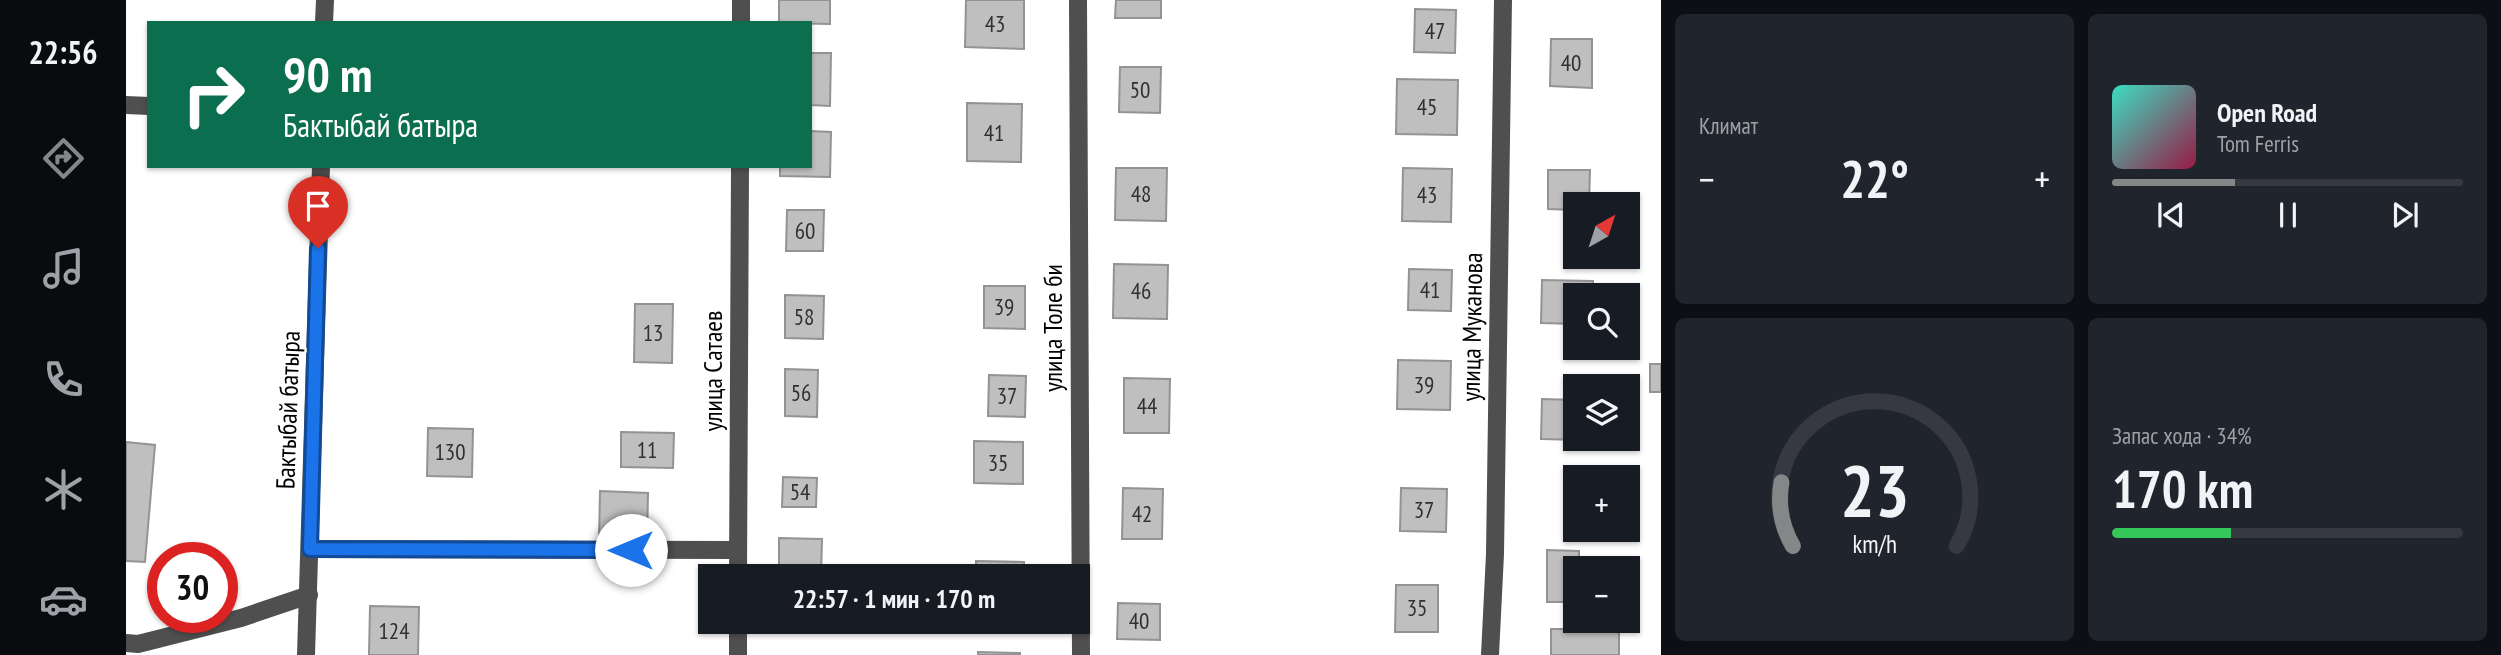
<!DOCTYPE html>
<html lang="ru">
<meta charset="utf-8">
<style>
:root{--surface:#171b24;--page:#20242c;--text:#f1f3f6;--muted:#9ea1a6;--line:#363941;--accent:#858687}
body{margin:0;font-family:"PT Sans Narrow",sans-serif;background:var(--page);color:var(--text);height:100vh;display:flex;flex-direction:column;font-size:26px;white-space:nowrap}
*{box-sizing:border-box;margin:0}
p{font-size:23px;color:var(--muted)}
.icon{flex:none;width:38px;height:38px;fill:none;stroke:currentColor;stroke-width:2;stroke-linecap:round;stroke-linejoin:round}
.map{position:relative;flex:1;overflow:hidden}
.details{display:flex;flex-direction:column;gap:14px;padding:14px;background:#0d0f14;width:840px}
.details>*{flex:none}
.banner{position:absolute;left:21px;top:21px;width:665px;height:147px;border-radius:0px;box-shadow:0 2px 5px #0004;background:#0b6e4f;color:#fff;overflow:hidden}
.needle{width:46px;rotate:39deg}
.tools{position:absolute;left:1437px;top:192px;display:grid;gap:14px}
.tools a{display:grid;place-items:center;width:77px;height:77px;border-radius:0px;background:var(--surface);box-shadow:0 2px 5px #0004;font-size:35px}
.speed{position:absolute;left:21px;top:542px;display:flex;gap:14px;font-size:35px;font-weight:700;text-align:center}
.speed>*{display:grid;place-content:center;width:91px;height:91px;border-radius:50%;background:var(--surface);box-shadow:0 2px 5px #0004;line-height:1}
.speed .limit{border:10px solid #d22;background:#fff;color:#111}
.pin{position:absolute;display:grid;place-items:center;width:60px;height:60px;color:#fff;margin:-72px -30px;border-radius:50% 50% 50% 0;rotate:-45deg;box-shadow:0 0 7px #0007}
.pin .icon{rotate:45deg}
.me{position:absolute;width:77px;margin:-38px;rotate:270deg;stroke-linejoin:round;filter:drop-shadow(0 0 5px #0008)}
.turn{display:flex;align-items:center;gap:24px;height:147px;padding:0 21px;font-size:32px}
.turn .icon{width:91px;height:91px;stroke-width:2.5}
.turn b{display:block;font-size:49px;line-height:60px}
.big{font-size:52px;font-weight:700;line-height:1.1}
.details .card{flex:1;display:flex;flex-direction:column;justify-content:center;gap:10px;min-width:0;padding:0 24px;border-radius:10px;background:var(--page)}
.details .dial{align-items:center;gap:0}
.dial svg{height:182px;overflow:visible;fill:none;stroke:var(--line);stroke-width:7;stroke-linecap:round;text-anchor:middle}
.dial text{fill:var(--text);stroke:none}
.song{display:flex;align-items:center;gap:21px}
.cover{width:84px;height:84px;border-radius:10px;background:linear-gradient(135deg,hsl(170 70% 55%),hsl(340 70% 35%))}
.played{height:7px;border-radius:4px;background:linear-gradient(90deg,var(--accent) 35%,var(--line) 35%)}
.keys{display:flex;justify-content:space-around;direction:ltr}
.heat{display:flex;justify-content:space-between;align-items:center;font-size:38px;direction:ltr}
.charge{height:10px;border-radius:5px;background:linear-gradient(90deg,#34c759 34%,var(--line) 0)}
.details .tiles{flex:1;display:grid;gap:14px;grid-template-columns:repeat(2,1fr)}
.trip{position:absolute;left:572px;top:564px;width:392px;height:70px;border-radius:0px;background:var(--surface);box-shadow:0 2px 5px #0004;font-weight:700;line-height:70px;text-align:center}
main{display:flex;flex:1;min-height:0}
.tab-bar{display:flex;flex-direction:column;width:126px;justify-content:space-around;align-items:center;background:#090b0e;color:var(--muted)}
.tab-bar .icon{width:49px;height:49px}
.tab-bar .on{color:var(--accent)}
.tab-bar b{font-size:32px;color:var(--text)}
.map>svg:first-child{display:block}
.building{fill:#bfbfbf;stroke:#939393;stroke-width:2}
.lines{fill:none;stroke-linecap:round;stroke-linejoin:round}
.minor{stroke:#4f4f4f;stroke-width:18}
.route-casing{stroke:#114b97;stroke-width:18}
.route{stroke:#1a73e8;stroke-width:12}
.labels{text-anchor:middle;stroke-width:5;stroke-linejoin:round;paint-order:stroke}
.number-label{font-size:23px;fill:#303030}
.street-label{font-size:26px;fill:#000;stroke:#fff}
</style>
<main>
<nav class="tab-bar">
<b>22:56</b>
<svg class="icon on" aria-label="directions" viewBox="0 0 24 24"><path d="M12 3l9 9-9 9-9-9zM9 14v-3h6M13 9l2 2-2 2"/></svg>
<svg class="icon" aria-label="music" viewBox="0 0 24 24"><path d="M9 18V5l10-2v13"/><circle cx="6" cy="18" r="3"/><circle cx="16" cy="16" r="3"/></svg>
<svg class="icon" aria-label="phone" viewBox="0 0 24 24"><path d="M5 4h4l2 5-3 2q2 4 5 5l2-3 5 2v4C11 20 4 13 5 4z"/></svg>
<svg class="icon" aria-label="climate" viewBox="0 0 24 24"><path d="M12 3v18M4 7l16 10M4 17L20 7"/></svg>
<svg class="icon" aria-label="car" viewBox="0 0 24 24"><path d="M5 17H2v-5l4-1 3-4h7l3 4 3 1v5h-3M9 17h6M6 11h13"/><circle cx="7" cy="17" r="2"/><circle cx="17" cy="17" r="2"/></svg>
</nav>
<div class="map">
<svg width="1535" height="655" viewBox="0 0 1535 655">
<rect width="100%" height="100%" fill="#fff"/>
<g class="building">
<polygon points="653,0 704,0 704,24 653,23"/>
<polygon points="840,0 898,0 898,49 839,47"/>
<polygon points="990,0 1035,0 1035,18 989,18"/>
<polygon points="1289,9 1330,10 1329,53 1288,52"/>
<polygon points="1425,39 1466,39 1466,88 1424,86"/>
<polygon points="684,53 705,53 704,106 684,105"/>
<polygon points="994,67 1035,67 1034,113 993,112"/>
<polygon points="1271,79 1332,80 1331,135 1270,134"/>
<polygon points="841,103 896,104 895,162 841,161"/>
<polygon points="684,131 705,132 704,177 654,176 654,166 684,166"/>
<polygon points="990,168 1041,168 1040,221 989,220"/>
<polygon points="1277,168 1326,169 1325,222 1276,221"/>
<polygon points="1422,170 1464,170 1463,205 1449,205 1449,210 1422,209"/>
<polygon points="661,210 698,210 697,251 660,251"/>
<polygon points="988,264 1042,265 1041,319 987,318"/>
<polygon points="1283,269 1326,270 1325,311 1282,310"/>
<polygon points="1416,280 1467,281 1467,296 1449,296 1449,324 1415,323"/>
<polygon points="858,286 899,286 899,329 858,328"/>
<polygon points="659,295 698,296 697,339 659,338"/>
<polygon points="509,304 547,304 546,363 508,362"/>
<polygon points="1272,360 1325,361 1324,410 1271,409"/>
<rect x="1524" y="364" width="11" height="28"/>
<polygon points="659,369 692,370 691,417 659,416"/>
<polygon points="863,375 900,376 899,417 862,416"/>
<polygon points="998,378 1044,379 1043,433 998,433"/>
<polygon points="1416,399 1449,400 1449,439 1456,440 1415,439"/>
<polygon points="302,428 347,429 346,477 301,476"/>
<polygon points="495,432 548,433 547,468 495,467"/>
<polygon points="848,441 897,442 897,484 848,483"/>
<polygon points="0,442 29,445 19,562 0,561"/>
<polygon points="657,477 691,478 690,507 656,507"/>
<polygon points="997,488 1037,489 1036,539 996,539"/>
<polygon points="1275,488 1321,489 1320,532 1274,531"/>
<polygon points="474,491 522,493 521,541 473,540"/>
<polygon points="653,538 696,539 695,576 653,576"/>
<polygon points="1421,550 1453,551 1453,569 1449,569 1449,602 1421,602"/>
<polygon points="850,561 898,562 898,576 850,576"/>
<polygon points="1270,585 1312,585 1312,632 1269,632"/>
<polygon points="992,603 1034,604 1034,640 991,639"/>
<polygon points="244,606 293,607 292,655 243,655"/>
<rect x="1425" y="629" width="68" height="26"/>
<polygon points="852,652 894,653 894,655 852,655"/>
</g>
<g class="lines">
<g class="minor">
<polyline points="952,0 955,655"/>
<polyline points="198,23 199,0"/>
<polyline points="615,23 615,0"/>
<polyline points="0,105 23,106"/>
<polyline points="184,549 612,550"/>
<polyline points="612,576 614,166"/>
<polyline points="0,643 12,644 115,618 183,595"/>
<polyline points="180,655 195,166"/>
<polyline points="612,655 612,621"/>
<polyline points="1364,655 1369,554 1377,0"/>
</g>
</g>
<g class="lines">
<defs>
<polyline id="route" points="192,248 184,549 505,550"/>
</defs>
<use href="#route" class="route-casing"/>
<use href="#route" class="route"/>
</g>
<g class="labels">
<g class="number-label">
<text x="869" y="32">43</text>
<text x="1309" y="39">47</text>
<text x="1445" y="71">40</text>
<text x="1014" y="98">50</text>
<text x="1301" y="115">45</text>
<text x="868" y="141">41</text>
<text x="1015" y="202">48</text>
<text x="1301" y="203">43</text>
<text x="679" y="239">60</text>
<text x="1304" y="298">41</text>
<text x="1015" y="299">46</text>
<text x="878" y="315">39</text>
<text x="678" y="325">58</text>
<text x="527" y="341">13</text>
<text x="1298" y="393">39</text>
<text x="675" y="401">56</text>
<text x="881" y="404">37</text>
<text x="1021" y="414">44</text>
<text x="521" y="458">11</text>
<text x="324" y="460">130</text>
<text x="872" y="471">35</text>
<text x="674" y="500">54</text>
<text x="1298" y="518">37</text>
<text x="1016" y="522">42</text>
<text x="1291" y="616">35</text>
<text x="1013" y="629">40</text>
<text x="268" y="639">124</text>
</g>
<g class="street-label">
<text transform="translate(1346 327) rotate(-89)" y="9">улица Муканова</text>
<text transform="translate(927 328) rotate(-90)" y="9">улица Толе би</text>
<text transform="translate(587 371) rotate(-90)" y="9">улица Сатаев</text>
<text transform="translate(162 410) rotate(-88)" y="9">Бактыбай батыра</text>
</g>
</g>
</svg>
<div class="tools">
<a><svg class="needle" viewBox="-14 -14 28 28"><path d="M0-13l5 13h-10z" fill="#e53935"/><path d="M0 13l5-13h-10z" fill="#9ea1a6"/></svg></a>
<a><svg class="icon" aria-label="search" viewBox="0 0 24 24"><circle cx="10" cy="10" r="6"/><path d="M15 15l6 6"/></svg></a>
<a><svg class="icon" aria-label="layers" viewBox="0 0 24 24"><path d="M12 4l9 5-9 5-9-5zM3 14l9 5 9-5"/></svg></a>
<a>+</a>
<a>−</a>
</div>
<div class="speed"><div class="limit">30</div></div>
<div class="pin" style="left:192px;top:248px;background:#d93025"><svg class="icon" aria-label="arrive" viewBox="0 0 24 24"><path d="M6 21V4h12l-3 4 3 4H6"/></svg></div>
<svg class="me" style="left:505px;top:550px" viewBox="-20 -20 40 40"><circle r="19" fill="#fff"/><path d="M0-13L10 11 0 6-10 11z" fill="#1a73e8"/></svg>
<div class="trip">22:57 · 1 мин · 170 m</div>
<div class="banner">
<div class="turn"><svg class="icon" aria-label="right" viewBox="0 0 24 24"><path d="M7 20v-9h11M14 6l5 5-5 5"/></svg><div><b>90 m</b>Бактыбай батыра</div></div>
</div>
</div>
<section class="details">
<div class="tiles">
<div class="card"><p>Климат</p>
<div class="heat"><a>−</a><b class="big">22°</b><a>+</a></div>
</div>
<div class="card">
<div class="song"><i class="cover"></i><div><b>Open Road</b><p>Tom Ferris</p></div></div>
<div class="played"></div>
<div class="keys"><svg class="icon" aria-label="previous" viewBox="0 0 24 24"><path d="M18 5L8 12l10 7zM5 5v14"/></svg><svg class="icon" aria-label="pause" viewBox="0 0 24 24"><path d="M8 5v14M16 5v14"/></svg><svg class="icon" aria-label="next" viewBox="0 0 24 24"><path d="M6 5l10 7-10 7zM19 5v14"/></svg></div>
</div>
<div class="card dial"><svg viewBox="0 0 100 80">
<path d="M14 69A42 42 0 1 1 86 69"/>
<path d="M14 69A42 42 0 0 1 9 41" stroke="#858687"/>
<text x="50" y="56" font-size="32" font-weight="700">23</text>
<text x="50" y="72" font-size="11">km/h</text>
</svg></div>
<div class="card"><p>Запас хода · 34%</p><b class="big">170 km</b><div class="charge"></div></div>
</div>
</section>
</main>
